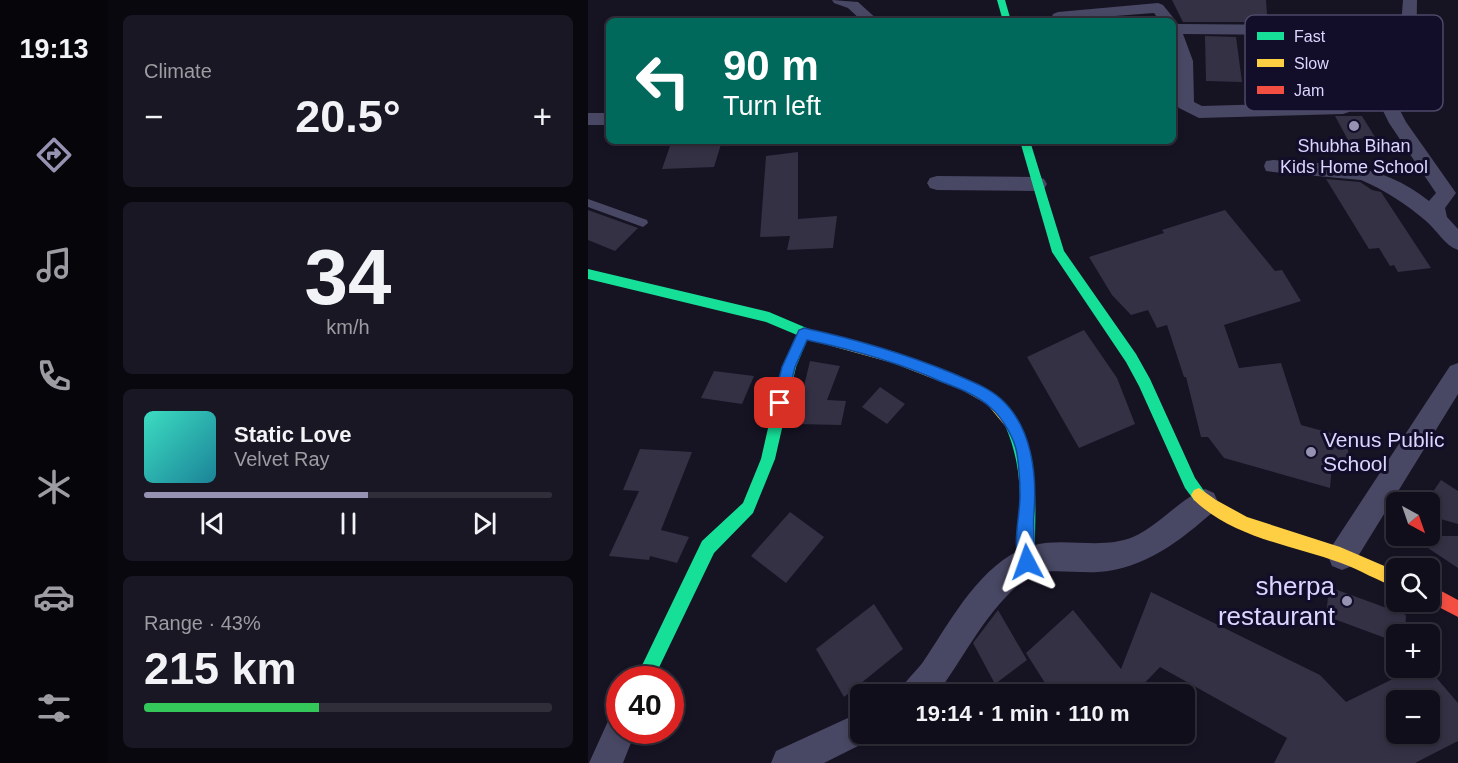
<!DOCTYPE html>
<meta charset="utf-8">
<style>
:root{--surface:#100e1a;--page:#191723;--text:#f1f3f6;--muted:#9c9ca2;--line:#302e39;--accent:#9692b2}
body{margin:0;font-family:Arial,sans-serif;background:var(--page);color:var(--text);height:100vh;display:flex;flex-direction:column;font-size:22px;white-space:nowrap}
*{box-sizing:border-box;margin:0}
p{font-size:20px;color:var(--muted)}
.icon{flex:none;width:33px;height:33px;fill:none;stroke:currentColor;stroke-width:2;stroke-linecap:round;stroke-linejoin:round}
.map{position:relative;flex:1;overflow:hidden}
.drawer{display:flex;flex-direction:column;gap:15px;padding:15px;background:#09080e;width:480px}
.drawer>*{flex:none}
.guide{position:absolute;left:18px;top:18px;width:570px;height:126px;border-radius:9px;box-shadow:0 3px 9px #0003,0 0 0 2px var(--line);background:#00695c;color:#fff;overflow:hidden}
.needle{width:39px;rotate:140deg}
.fabs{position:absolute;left:798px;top:492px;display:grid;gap:12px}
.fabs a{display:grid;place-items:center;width:54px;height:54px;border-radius:9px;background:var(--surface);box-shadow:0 3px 9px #0003,0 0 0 2px var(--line);font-size:30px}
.speed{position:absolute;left:18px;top:666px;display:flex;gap:12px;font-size:30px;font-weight:700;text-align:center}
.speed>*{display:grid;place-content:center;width:78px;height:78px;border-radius:50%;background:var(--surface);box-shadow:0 3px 9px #0003,0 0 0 2px var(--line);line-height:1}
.speed .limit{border:9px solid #d22;background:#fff;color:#111}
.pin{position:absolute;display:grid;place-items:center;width:51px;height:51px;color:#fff;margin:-26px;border-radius:12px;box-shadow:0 3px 9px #0006}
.me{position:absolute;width:66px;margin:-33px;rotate:356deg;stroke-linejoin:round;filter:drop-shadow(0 0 4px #0008)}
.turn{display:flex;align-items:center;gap:21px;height:126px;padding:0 18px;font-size:27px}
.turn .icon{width:78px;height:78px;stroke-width:2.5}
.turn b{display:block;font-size:42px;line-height:51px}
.big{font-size:45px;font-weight:800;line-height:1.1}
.drawer .tile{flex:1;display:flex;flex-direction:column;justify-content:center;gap:9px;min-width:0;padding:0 21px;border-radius:9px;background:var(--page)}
.drawer .dial{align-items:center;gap:0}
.dial b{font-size:78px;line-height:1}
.song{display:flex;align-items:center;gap:18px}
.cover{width:72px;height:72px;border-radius:9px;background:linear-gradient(135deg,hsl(170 70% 55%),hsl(190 70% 35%))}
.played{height:6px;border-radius:3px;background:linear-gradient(90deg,var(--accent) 55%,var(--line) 55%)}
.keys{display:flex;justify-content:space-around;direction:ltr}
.heat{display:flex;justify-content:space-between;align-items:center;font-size:33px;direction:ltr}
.charge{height:9px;border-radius:4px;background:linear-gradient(90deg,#34c759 43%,var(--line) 0)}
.trip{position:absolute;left:262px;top:684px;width:345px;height:60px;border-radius:9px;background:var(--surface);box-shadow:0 3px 9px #0003,0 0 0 2px var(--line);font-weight:800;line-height:60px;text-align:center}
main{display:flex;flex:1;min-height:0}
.dock{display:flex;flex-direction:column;width:108px;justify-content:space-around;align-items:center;background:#06060a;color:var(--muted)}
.dock .icon{width:42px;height:42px}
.dock .selected{color:var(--accent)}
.dock b{font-size:27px;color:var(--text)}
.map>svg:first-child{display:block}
.building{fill:#343145;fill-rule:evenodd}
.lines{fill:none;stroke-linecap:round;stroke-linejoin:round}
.lane{fill:#494864;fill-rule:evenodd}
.street{fill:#494864;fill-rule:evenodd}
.fast{fill:#16e098;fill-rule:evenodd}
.slow{fill:#ffcf43;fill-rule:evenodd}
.jam{fill:#f24e42;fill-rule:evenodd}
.route{fill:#1a73e8;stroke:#114b97;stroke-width:1.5}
.poi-dot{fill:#9692b2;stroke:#120d29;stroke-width:2}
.labels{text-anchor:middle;stroke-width:6;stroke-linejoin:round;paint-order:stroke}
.far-poi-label{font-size:18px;fill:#dbd6ff;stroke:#120d29}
.poi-label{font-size:21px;fill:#dbd6ff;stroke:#120d29;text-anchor:start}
.near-poi-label{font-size:26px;fill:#dbd6ff;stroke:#120d29;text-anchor:end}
.key{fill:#120d29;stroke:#4e4969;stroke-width:1.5}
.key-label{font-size:16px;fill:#dbd6ff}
</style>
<main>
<nav class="dock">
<b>19:13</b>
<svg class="icon selected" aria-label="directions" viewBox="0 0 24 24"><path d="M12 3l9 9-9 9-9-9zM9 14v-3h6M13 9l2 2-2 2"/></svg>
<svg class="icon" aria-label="music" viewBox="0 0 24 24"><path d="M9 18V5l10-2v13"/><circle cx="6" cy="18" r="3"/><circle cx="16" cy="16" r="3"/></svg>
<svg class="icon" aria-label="phone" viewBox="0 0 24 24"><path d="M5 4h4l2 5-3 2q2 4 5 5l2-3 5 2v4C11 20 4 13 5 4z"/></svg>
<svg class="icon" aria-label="climate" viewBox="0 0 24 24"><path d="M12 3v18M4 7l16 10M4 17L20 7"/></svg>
<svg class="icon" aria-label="car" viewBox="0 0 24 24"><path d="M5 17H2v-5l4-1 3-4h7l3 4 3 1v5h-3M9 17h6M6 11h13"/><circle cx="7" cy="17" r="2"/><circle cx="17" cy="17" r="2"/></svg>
<svg class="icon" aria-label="filters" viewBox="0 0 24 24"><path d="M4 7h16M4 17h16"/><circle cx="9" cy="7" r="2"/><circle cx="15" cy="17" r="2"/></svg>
</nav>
<section class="drawer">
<div class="tile"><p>Climate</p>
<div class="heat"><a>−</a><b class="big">20.5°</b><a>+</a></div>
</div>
<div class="tile dial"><b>34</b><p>km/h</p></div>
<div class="tile">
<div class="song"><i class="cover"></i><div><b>Static Love</b><p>Velvet Ray</p></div></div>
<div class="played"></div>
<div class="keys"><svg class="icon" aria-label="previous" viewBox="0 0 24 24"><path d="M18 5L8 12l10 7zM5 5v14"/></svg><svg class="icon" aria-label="pause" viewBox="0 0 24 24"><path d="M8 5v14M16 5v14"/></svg><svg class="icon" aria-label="next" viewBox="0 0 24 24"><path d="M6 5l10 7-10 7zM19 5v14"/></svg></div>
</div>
<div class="tile"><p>Range · 43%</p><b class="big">215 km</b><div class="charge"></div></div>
</section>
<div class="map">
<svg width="870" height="763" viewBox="0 0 870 763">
<rect width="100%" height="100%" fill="#161323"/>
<g class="building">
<polygon points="584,0 678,0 679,15 664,17 667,21 657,22 595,22"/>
<polygon points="617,36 648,37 654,82 618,81"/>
<polygon points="747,116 774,116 787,137 760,140"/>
<polygon points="112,141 134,141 126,167 74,169 82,146 111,145"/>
<polygon points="210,152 210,219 249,216 245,248 199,250 202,236 172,237 178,156"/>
<polygon points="738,179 772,182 784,190 793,192 843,268 810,272 806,265 802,266 791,248 781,249"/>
<polygon points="0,210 50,228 27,251 0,240"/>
<polygon points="637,210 687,271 694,270 713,301 636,325 651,368 693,363 713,425 761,438 759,470 744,466 742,488 636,458 620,437 613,437 598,377 596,377 579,325 569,328 560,310 543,315 524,295 501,257 576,233 574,230"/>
<polygon points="496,330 529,378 547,424 491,448 439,357"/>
<polygon points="222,361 252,366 239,400 258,401 253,425 207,424"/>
<polygon points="126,371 166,376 154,404 113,398"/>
<polygon points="292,387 317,404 299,424 274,407"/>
<polygon points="52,449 104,452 73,530 101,537 89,563 62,556 61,560 21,556 51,491 35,490"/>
<polygon points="853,480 870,491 870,524 842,516 842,502 838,502"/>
<polygon points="202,512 236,537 198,583 163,556"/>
<polygon points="822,536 870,536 870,568"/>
<polygon points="741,587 818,615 817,634 808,634 808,642 738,616"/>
<path d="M563 592 732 675 758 702 827 668H840L870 703V741L827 763H686L699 738 572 667 546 694H464L438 653 485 610 533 669ZM808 700H842V734H808Z"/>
<polygon points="286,604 315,649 256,697 228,649"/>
<polygon points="410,610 439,660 407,684 385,643"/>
</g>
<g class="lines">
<polygon class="lane" points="0,199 59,220 60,223 55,227 0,207"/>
<g class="street">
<polygon points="244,0 270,2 291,21 274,21 260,8 246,3"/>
<path d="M815 0H829C828 42 833 51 789 66L818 122 868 193 857 208 859 217 870 229V250C856 245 849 230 838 221 818 204 797 190 773 180L685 172 678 171 676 166 678 161 685 160C745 165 791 161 841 201L848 193 801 123 772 64 774 61C788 56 810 52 812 36L595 34 605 61 606 102 614 106 755 102 761 104 764 108 761 112 755 114 611 118 591 108 588 104 589 61 585 50V21H572L566 13 462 21 465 14 470 12 570 3 575 5 588 21 587 23 591 24 813 26Z"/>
<rect x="0" y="113" width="21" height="12"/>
<polygon points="349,176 449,177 456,179 459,184 456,189 449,191 349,190 342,188 339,183 342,178"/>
<polygon points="870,363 870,394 764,566 754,570 744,566 740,556 744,546 862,366"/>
<path d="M617 489 626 493 630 502 626 511C593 540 557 569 510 572 488 573 467 569 446 573 402 602 379 653 349 694H311C316 681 327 673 335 662 363 621 394 559 446 545 478 537 513 550 545 537 572 525 590 500 617 489Z"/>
<polygon points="273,712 273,734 287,734 284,739 236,763 183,763 188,751"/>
<polygon points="32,714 32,730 48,730 35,763 1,763 21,719"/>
</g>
<g class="fast">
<polygon points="409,0 417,0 423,21 415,21"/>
<polygon points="432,141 442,141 476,251 548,354 562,379 607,478 619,495 616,500 611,502 606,500 597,488 551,386 538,362 464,252"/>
<polygon points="0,269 181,312 221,329 222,333 208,367 187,459 165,513 126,553 65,680 47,680 114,541 155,503 173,459 194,367 209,335 178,322 0,279"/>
<path d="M423 417 428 419C454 469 446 508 447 562L445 568 439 570 433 568 431 562C431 510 438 472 416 423L418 419Z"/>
</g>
<g class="slow">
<polygon points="216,328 307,352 384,382 409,396 430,423 428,427 423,429 418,427 399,404 374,390 305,363 211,337 210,333 211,329"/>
<path d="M611 488 628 500 659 517 752 547 808 571V587C790 581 772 570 753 563 703 545 646 538 606 500L603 495 606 490Z"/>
</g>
<polygon class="jam" points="842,585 870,600 870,617 841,602"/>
</g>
<path class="route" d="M216 328C267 339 315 353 364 373 380 380 400 387 413 399 444 427 449 474 446 513 444 528 449 557 444 568L439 570 433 568C423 545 432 519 432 495 432 482 431 467 429 454 427 439 414 417 402 407 389 395 370 388 354 382 310 362 266 350 219 340L207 367 197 408 192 410 187 408 185 403 194 367 211 330Z"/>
<g class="poi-dot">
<circle cx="766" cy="126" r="6"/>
<circle cx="723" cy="452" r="6"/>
<circle cx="759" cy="601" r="6"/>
</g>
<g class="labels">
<g class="far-poi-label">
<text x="766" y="152">Shubha Bihan<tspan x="766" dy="21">Kids Home School</tspan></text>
</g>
<g class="poi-label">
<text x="735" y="447">Venus Public<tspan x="735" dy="24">School</tspan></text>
</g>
<g class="near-poi-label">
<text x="747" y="595">sherpa<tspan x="747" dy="30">restaurant</tspan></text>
</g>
</g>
<rect x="657" y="15" width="198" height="96" rx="9" class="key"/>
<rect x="669" y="32" width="27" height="8" fill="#16e098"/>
<rect x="669" y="59" width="27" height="8" fill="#ffcf43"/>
<rect x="669" y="86" width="27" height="8" fill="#f24e42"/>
<g class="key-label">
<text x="706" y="42">Fast</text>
<text x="706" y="69">Slow</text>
<text x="706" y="96">Jam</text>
</g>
</svg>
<div class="fabs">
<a><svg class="needle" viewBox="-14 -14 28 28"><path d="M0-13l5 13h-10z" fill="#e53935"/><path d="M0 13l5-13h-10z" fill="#9c9ca2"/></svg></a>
<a><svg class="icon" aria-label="search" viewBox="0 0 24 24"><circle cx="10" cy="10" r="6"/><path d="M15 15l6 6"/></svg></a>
<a>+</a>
<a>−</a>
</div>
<div class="speed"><div class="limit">40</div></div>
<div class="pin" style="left:192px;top:403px;background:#d93025"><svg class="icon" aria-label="arrive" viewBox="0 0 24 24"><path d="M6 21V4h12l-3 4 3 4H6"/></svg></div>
<svg class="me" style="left:439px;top:562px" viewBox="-20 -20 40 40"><path d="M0-17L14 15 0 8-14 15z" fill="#1a73e8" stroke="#fff" stroke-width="4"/></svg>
<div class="trip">19:14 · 1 min · 110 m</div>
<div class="guide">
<div class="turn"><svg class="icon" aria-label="left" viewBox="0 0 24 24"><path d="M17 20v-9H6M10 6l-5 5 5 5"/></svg><div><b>90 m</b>Turn left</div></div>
</div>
</div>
</main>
